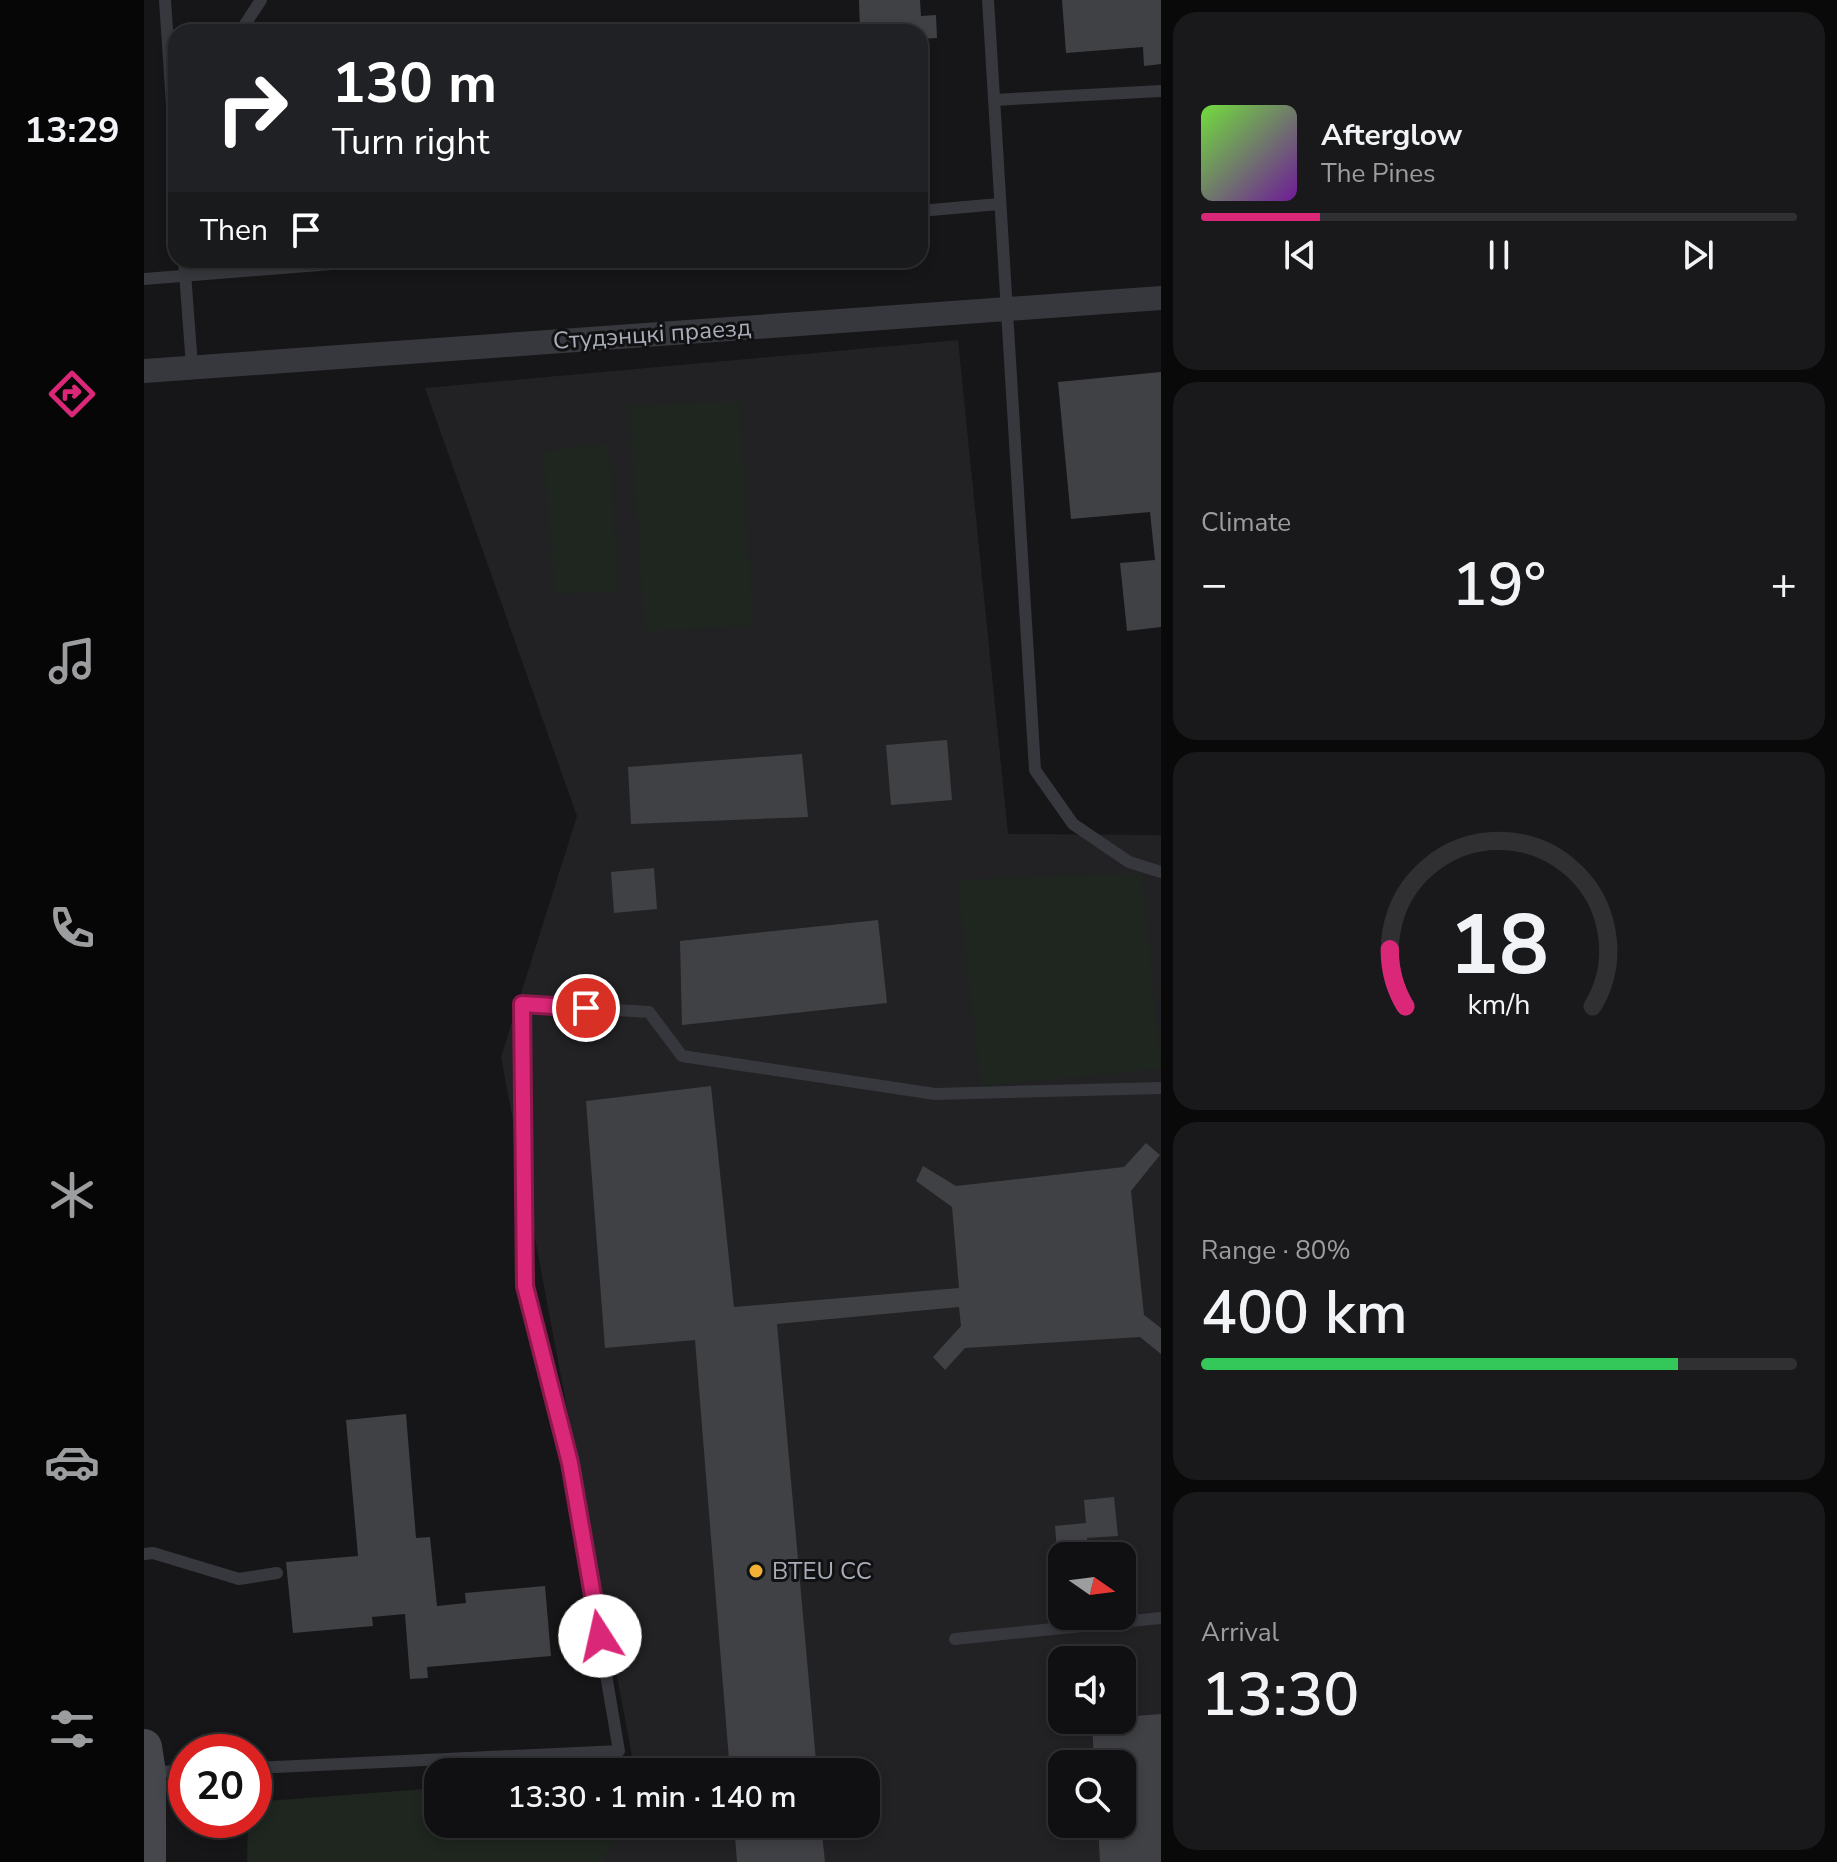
<!DOCTYPE html>
<meta charset="utf-8">
<style>
:root{--surface:#101012;--page:#19191b;--text:#f1f3f6;--muted:#9c9d9f;--line:#303032;--accent:#db2777}
body{margin:0;font-family:"Nunito Sans",sans-serif;background:var(--page);color:var(--text);height:100vh;display:flex;flex-direction:column;font-size:30px;white-space:nowrap}
*{box-sizing:border-box;margin:0}
p{font-size:26px;color:var(--muted)}
.icon{flex:none;width:44px;height:44px;fill:none;stroke:currentColor;stroke-width:2;stroke-linecap:round;stroke-linejoin:round}
.map{position:relative;flex:1;overflow:hidden}
.details{display:flex;flex-direction:column;gap:12px;padding:12px;background:#09090a;width:676px}
.details>*{flex:none}
.top-card{position:absolute;left:24px;top:24px;width:760px;height:244px;border-radius:24px;box-shadow:0 4px 12px #0003,0 0 0 2px var(--line);background:#202124;color:#fff;overflow:hidden}
.needle{width:52px;rotate:104deg}
.tools{position:absolute;left:904px;top:1542px;display:grid;gap:16px}
.tools a{display:grid;place-items:center;width:88px;height:88px;border-radius:16px;background:var(--surface);box-shadow:0 4px 12px #0003,0 0 0 2px var(--line);font-size:40px}
.speed{position:absolute;left:24px;top:1734px;display:flex;gap:16px;font-size:40px;font-weight:700;text-align:center}
.speed>*{display:grid;place-content:center;width:104px;height:104px;border-radius:50%;background:var(--surface);box-shadow:0 4px 12px #0003,0 0 0 2px var(--line);line-height:1}
.speed .limit{border:12px solid #d22;background:#fff;color:#111}
.pin{position:absolute;display:grid;place-items:center;width:68px;height:68px;color:#fff;margin:-34px;border:4px solid #fff;border-radius:50%;box-shadow:0 2px 8px #0007}
.me{position:absolute;width:88px;margin:-44px;rotate:350deg;stroke-linejoin:round;filter:drop-shadow(0 0 6px #0008)}
.turn{display:flex;align-items:center;gap:28px;height:168px;padding:0 32px;font-size:36px}
.turn .icon{width:104px;height:104px;stroke-width:2.5}
.turn b{display:block;font-size:56px;line-height:68px}
.then{display:flex;align-items:center;height:76px;padding:0 32px;background:#0003;gap:16px;font-size:30px}
.big{font-size:60px;font-weight:600;line-height:1.1}
.details .card{flex:1;display:flex;flex-direction:column;justify-content:center;gap:12px;min-width:0;padding:0 28px;border-radius:24px;background:var(--page)}
.details .dial{align-items:center;gap:0}
.dial svg{height:208px;overflow:visible;fill:none;stroke:var(--line);stroke-width:7;stroke-linecap:round;text-anchor:middle}
.dial text{fill:var(--text);stroke:none}
.song{display:flex;align-items:center;gap:24px}
.cover{width:96px;height:96px;border-radius:12px;background:linear-gradient(135deg,hsl(100 70% 55%),hsl(280 70% 35%))}
.played{height:8px;border-radius:4px;background:linear-gradient(90deg,var(--accent) 20%,var(--line) 20%)}
.keys{display:flex;justify-content:space-around;direction:ltr}
.heat{display:flex;justify-content:space-between;align-items:center;font-size:44px;direction:ltr}
.charge{height:12px;border-radius:6px;background:linear-gradient(90deg,#34c759 80%,var(--line) 0)}
.trip{position:absolute;left:280px;top:1758px;width:456px;height:80px;border-radius:24px;background:var(--surface);box-shadow:0 4px 12px #0003,0 0 0 2px var(--line);font-weight:600;line-height:80px;text-align:center}
main{display:flex;flex:1;min-height:0}
.tabs{display:flex;flex-direction:column;width:144px;justify-content:space-around;align-items:center;background:#060607;color:var(--muted)}
.tabs .icon{width:56px;height:56px}
.tabs .on{color:var(--accent)}
.tabs b{font-size:36px;color:var(--text)}
.map>svg:first-child{display:block}
.built{fill:#222225;fill-rule:evenodd}
.green{fill:#1e261f}
.building{fill:#404145}
.lines{fill:none;stroke-linecap:round;stroke-linejoin:round}
.lane{stroke:#37383d;stroke-width:12}
.street{stroke:#37383d;stroke-width:24}
.secondary{stroke:#45474d;stroke-width:36}
.route-casing{stroke:#8e194d;stroke-width:20}
.route{stroke:#db2777;stroke-width:14}
.poi-dot{fill:#f2b134;stroke:#111113;stroke-width:3}
.labels{text-anchor:middle;stroke-width:6;stroke-linejoin:round;paint-order:stroke}
.street-label{font-size:24px;fill:#a8adb8;stroke:#111113}
.poi-label{font-size:24px;fill:#a8adb8;stroke:#111113;text-anchor:start}
</style>
<main>
<nav class="tabs">
<b>13:29</b>
<svg class="icon on" aria-label="directions" viewBox="0 0 24 24"><path d="M12 3l9 9-9 9-9-9zM9 14v-3h6M13 9l2 2-2 2"/></svg>
<svg class="icon" aria-label="music" viewBox="0 0 24 24"><path d="M9 18V5l10-2v13"/><circle cx="6" cy="18" r="3"/><circle cx="16" cy="16" r="3"/></svg>
<svg class="icon" aria-label="phone" viewBox="0 0 24 24"><path d="M5 4h4l2 5-3 2q2 4 5 5l2-3 5 2v4C11 20 4 13 5 4z"/></svg>
<svg class="icon" aria-label="climate" viewBox="0 0 24 24"><path d="M12 3v18M4 7l16 10M4 17L20 7"/></svg>
<svg class="icon" aria-label="car" viewBox="0 0 24 24"><path d="M5 17H2v-5l4-1 3-4h7l3 4 3 1v5h-3M9 17h6M6 11h13"/><circle cx="7" cy="17" r="2"/><circle cx="17" cy="17" r="2"/></svg>
<svg class="icon" aria-label="filters" viewBox="0 0 24 24"><path d="M4 7h16M4 17h16"/><circle cx="9" cy="7" r="2"/><circle cx="15" cy="17" r="2"/></svg>
</nav>
<div class="map">
<svg width="1017" height="1862" viewBox="0 0 1017 1862">
<rect width="100%" height="100%" fill="#161618"/>
<path class="built" d="M814 340 864 834 1017 835V1862H346L411 1824H722V1772H491L357 1057 433 816 281 388ZM918 1556H978V1616H918ZM918 1660H978V1720H918ZM918 1764H978V1824H918Z"/>
<g class="green">
<polygon points="595,401 609,626 501,631 485,406"/>
<polygon points="465,443 475,591 411,594 399,452"/>
<polygon points="998,873 1017,1069 837,1086 813,880"/>
<polygon points="294,1788 294,1824 475,1824 459,1862 103,1862 104,1820 110,1820 110,1802"/>
</g>
<g class="building">
<polygon points="715,0 776,0 777,16 792,15 793,38 776,39 776,32 716,32"/>
<polygon points="918,0 1017,0 1017,64 1000,66 999,47 922,53"/>
<polygon points="1017,372 1017,627 983,631 976,563 1011,560 1006,512 927,519 914,382"/>
<polygon points="803,740 808,800 747,805 742,745"/>
<polygon points="658,754 664,817 487,824 484,767"/>
<polygon points="510,868 513,909 470,913 467,872"/>
<polygon points="734,920 743,1003 538,1025 536,941"/>
<polygon points="567,1086 590,1307 815,1288 808,1207 772,1181 779,1166 812,1186 980,1167 1002,1143 1016,1155 987,1191 1000,1315 1017,1328 1017,1354 996,1337 821,1348 801,1370 789,1357 817,1326 815,1307 633,1324 673,1772 586,1772 551,1340 461,1348 442,1101"/>
<polygon points="262,1414 272,1538 286,1537 293,1606 322,1603 321,1593 401,1586 407,1656 283,1667 284,1678 266,1679 261,1614 228,1617 229,1626 149,1633 142,1562 214,1556 202,1420"/>
<polygon points="970,1497 974,1536 943,1538 945,1556 918,1556 918,1575 915,1576 911,1526 942,1523 940,1500"/>
<polygon points="1017,1714 1017,1862 956,1862 954,1824 978,1824 978,1764 950,1764 948,1720 978,1720 978,1717"/>
<polygon points="590,1824 677,1824 681,1862 593,1862"/>
</g>
<g class="lines">
<g class="lane">
<polyline points="21,0 32,164"/>
<polyline points="844,0 891,770 929,824 985,862 1017,872"/>
<polyline points="96,32 117,0"/>
<polyline points="850,100 1017,91"/>
<polyline points="776,211 855,204"/>
<polyline points="40,260 48,366"/>
<polyline points="0,279 238,260"/>
<polyline points="0,1554 9,1553 95,1579 133,1573"/>
<polyline points="811,1639 1017,1618"/>
<polyline points="110,1768 475,1751 426,1463 381,1286 378,1004 505,1012 538,1056 791,1094 1017,1088"/>
<polyline points="7,1772 42,1771"/>
</g>
<polyline class="street" points="0,371 1017,298"/>
<polyline class="secondary" points="0,1747 4,1773 4,1862"/>
</g>
<g class="lines">
<defs>
<polyline id="route" points="442,1008 378,1004 381,1286 426,1463 456,1636"/>
</defs>
<use href="#route" class="route-casing"/>
<use href="#route" class="route"/>
</g>
<circle class="poi-dot" cx="612" cy="1571" r="8"/>
<g class="labels">
<g class="street-label">
<text transform="translate(508 334) rotate(-4)" y="8">Студэнцкі праезд</text>
</g>
<g class="poi-label">
<text x="628" y="1579">BTEU CC</text>
</g>
</g>
</svg>
<div class="tools">
<a><svg class="needle" viewBox="-14 -14 28 28"><path d="M0-13l5 13h-10z" fill="#e53935"/><path d="M0 13l5-13h-10z" fill="#9c9d9f"/></svg></a>
<a><svg class="icon" aria-label="sound" viewBox="0 0 24 24"><path d="M4 9h4l5-4v14l-5-4H4zM17 9q2 3 0 6"/></svg></a>
<a><svg class="icon" aria-label="search" viewBox="0 0 24 24"><circle cx="10" cy="10" r="6"/><path d="M15 15l6 6"/></svg></a>
</div>
<div class="speed"><div class="limit">20</div></div>
<div class="pin" style="left:442px;top:1008px;background:#d93025"><svg class="icon" aria-label="arrive" viewBox="0 0 24 24"><path d="M6 21V4h12l-3 4 3 4H6"/></svg></div>
<svg class="me" style="left:456px;top:1636px" viewBox="-20 -20 40 40"><circle r="19" fill="#fff"/><path d="M0-13L10 11 0 6-10 11z" fill="#db2777"/></svg>
<div class="trip">13:30 · 1 min · 140 m</div>
<div class="top-card">
<div class="turn"><svg class="icon" aria-label="right" viewBox="0 0 24 24"><path d="M7 20v-9h11M14 6l5 5-5 5"/></svg><div><b>130 m</b>Turn right</div></div>
<div class="then">Then<svg class="icon" aria-label="arrive" viewBox="0 0 24 24"><path d="M6 21V4h12l-3 4 3 4H6"/></svg></div>
</div>
</div>
<section class="details">
<div class="card">
<div class="song"><i class="cover"></i><div><b>Afterglow</b><p>The Pines</p></div></div>
<div class="played"></div>
<div class="keys"><svg class="icon" aria-label="previous" viewBox="0 0 24 24"><path d="M18 5L8 12l10 7zM5 5v14"/></svg><svg class="icon" aria-label="pause" viewBox="0 0 24 24"><path d="M8 5v14M16 5v14"/></svg><svg class="icon" aria-label="next" viewBox="0 0 24 24"><path d="M6 5l10 7-10 7zM19 5v14"/></svg></div>
</div>
<div class="card"><p>Climate</p>
<div class="heat"><a>−</a><b class="big">19°</b><a>+</a></div>
</div>
<div class="card dial"><svg viewBox="0 0 100 80">
<path d="M14 69A42 42 0 1 1 86 69"/>
<path d="M14 69A42 42 0 0 1 8 47" stroke="#db2777"/>
<text x="50" y="56" font-size="32" font-weight="700">18</text>
<text x="50" y="72" font-size="11">km/h</text>
</svg></div>
<div class="card"><p>Range · 80%</p><b class="big">400 km</b><div class="charge"></div></div>
<div class="card"><p>Arrival</p><b class="big">13:30</b></div>
</section>
</main>
